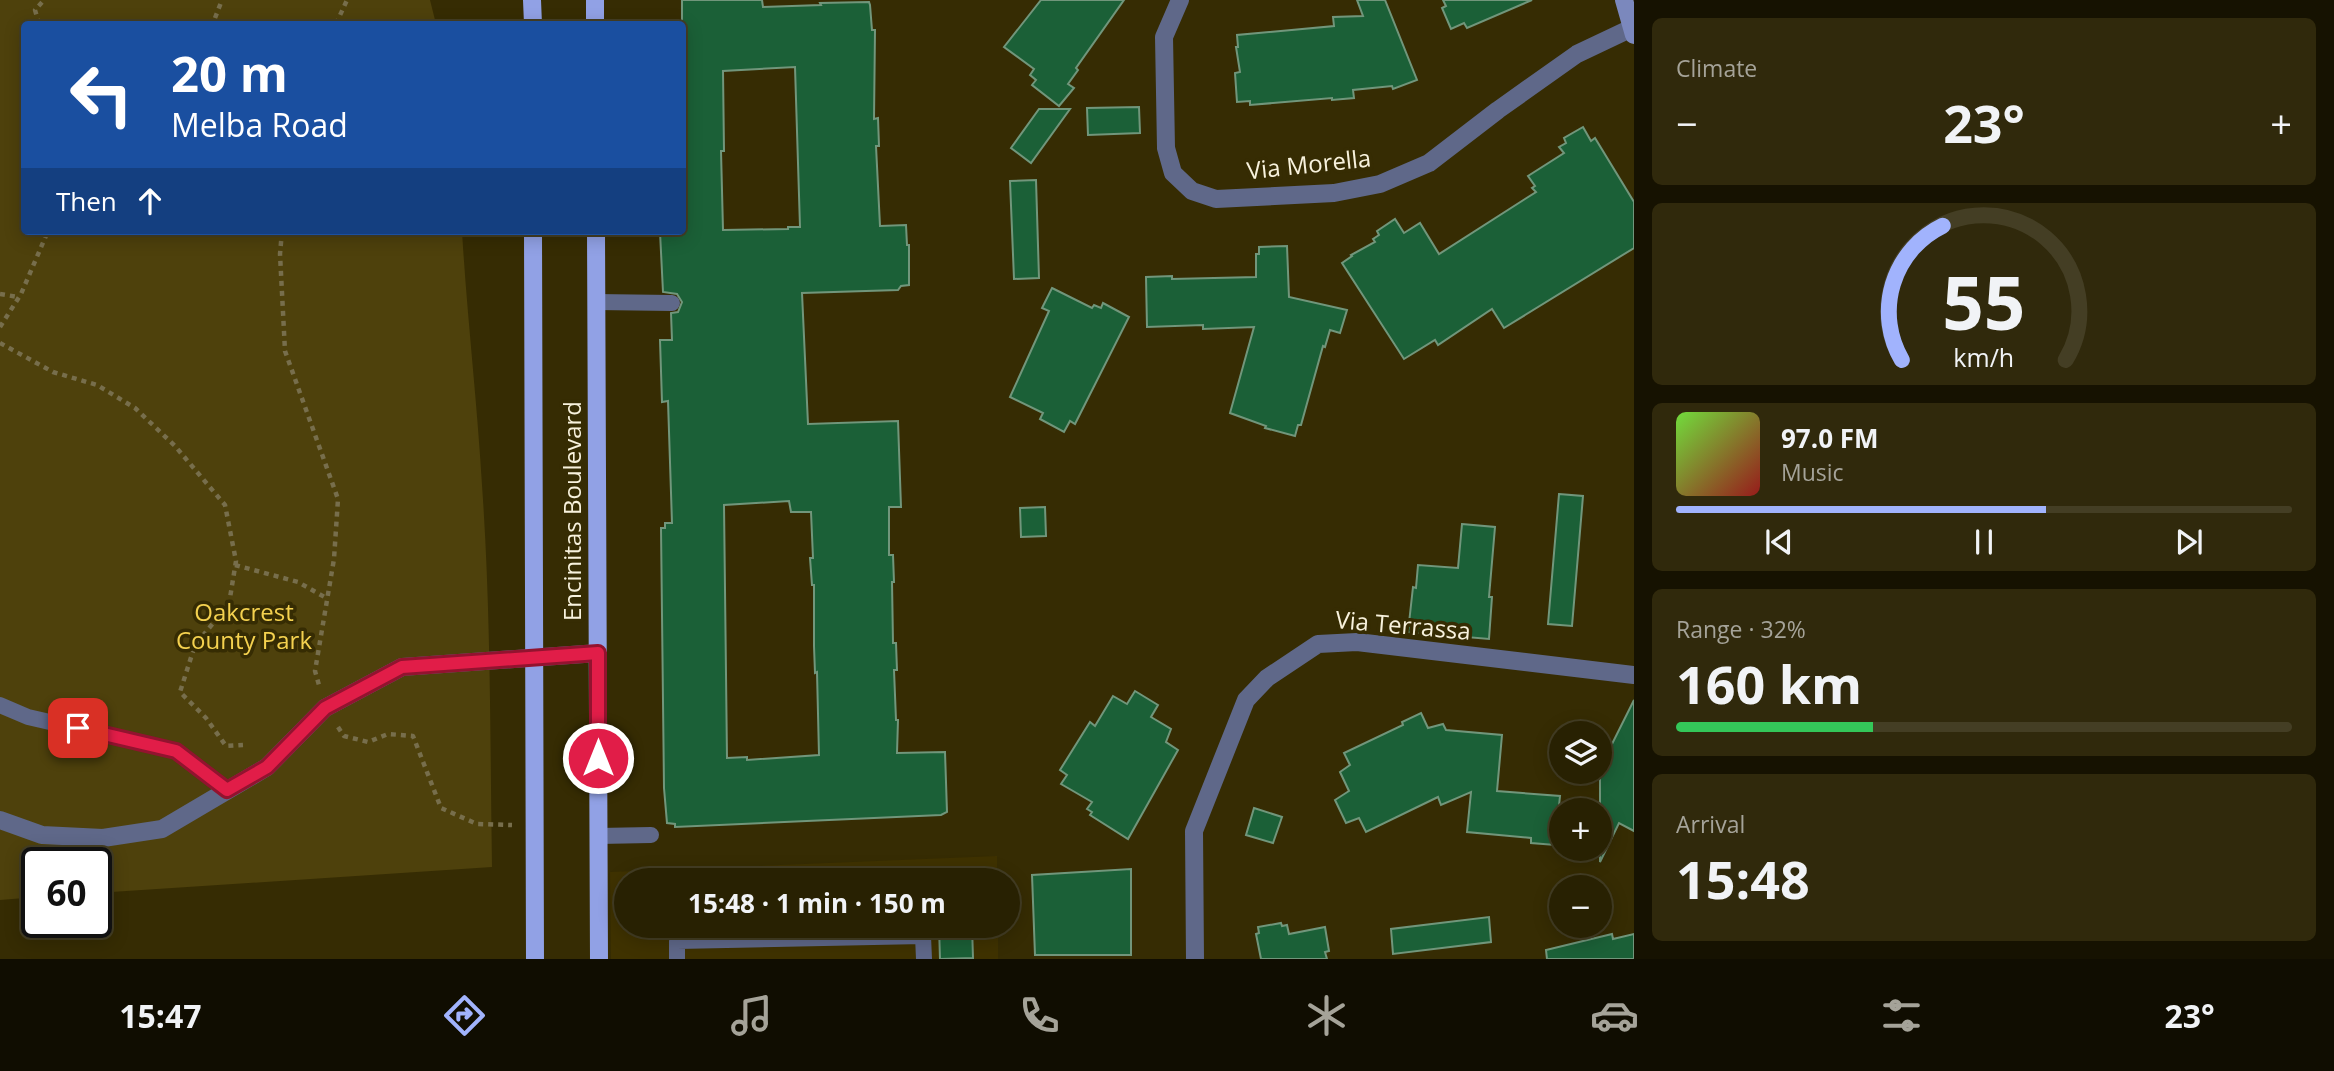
<!DOCTYPE html>
<meta charset="utf-8">
<style>
:root{--surface:#282102;--page:#30290c;--text:#f1f3f6;--muted:#a5a399;--line:#443e24;--accent:#a1b3fd}
body{margin:0;font-family:"Open Sans",sans-serif;background:var(--page);color:var(--text);height:100vh;display:flex;flex-direction:column;font-size:26px;white-space:nowrap}
*{box-sizing:border-box;margin:0}
p{font-size:23px;color:var(--muted)}
.icon{flex:none;width:38px;height:38px;fill:none;stroke:currentColor;stroke-width:2;stroke-linecap:round;stroke-linejoin:round}
.map{position:relative;flex:1;overflow:hidden}
.side{display:flex;flex-direction:column;gap:18px;padding:18px;background:#161201;width:700px}
.side>*{flex:none}
.top-card{position:absolute;left:21px;top:21px;width:665px;height:214px;border-radius:7px;box-shadow:0 4px 18px #0003,0 0 0 2px var(--line);background:#1a4fa0;color:#fff;overflow:hidden}
.buttons{position:absolute;left:1549px;top:721px;display:grid;gap:14px}
.buttons a{display:grid;place-items:center;width:63px;height:63px;border-radius:50%;background:var(--surface);box-shadow:0 4px 18px #0003,0 0 0 2px var(--line);font-size:35px}
.speed{position:absolute;left:21px;top:847px;display:flex;gap:14px;font-size:35px;font-weight:700;text-align:center}
.speed>*{display:grid;place-content:center;width:91px;height:91px;border-radius:50%;background:var(--surface);box-shadow:0 4px 18px #0003,0 0 0 2px var(--line);line-height:1}
.speed .limit{border:4px solid #111;border-radius:10px;background:#fff;color:#111}
.pin{position:absolute;display:grid;place-items:center;width:60px;height:60px;color:#fff;margin:-30px;border-radius:14px;box-shadow:0 4px 10px #0006}
.me{position:absolute;width:77px;margin:-38px;rotate:0deg;stroke-linejoin:round;filter:drop-shadow(0 0 5px #0008)}
.turn{display:flex;align-items:center;gap:24px;height:147px;padding:0 35px;font-size:32px}
.turn .icon{width:91px;height:91px;stroke-width:2.5}
.turn b{display:block;font-size:49px;line-height:60px}
.then{display:flex;align-items:center;height:66px;padding:0 35px;background:#0003;gap:14px;font-size:26px}
.big{font-size:52px;font-weight:700;line-height:1.1}
.side .card{flex:1;display:flex;flex-direction:column;justify-content:center;gap:10px;min-width:0;padding:0 24px;border-radius:10px;background:var(--page)}
.side .dial{align-items:center;gap:0}
.dial svg{height:182px;overflow:visible;fill:none;stroke:var(--line);stroke-width:7;stroke-linecap:round;text-anchor:middle}
.dial text{fill:var(--text);stroke:none}
.song{display:flex;align-items:center;gap:21px}
.cover{width:84px;height:84px;border-radius:10px;background:linear-gradient(135deg,hsl(100 70% 55%),hsl(0 70% 35%))}
.played{height:7px;border-radius:4px;background:linear-gradient(90deg,var(--accent) 60%,var(--line) 60%)}
.keys{display:flex;justify-content:space-around;direction:ltr}
.heat{display:flex;justify-content:space-between;align-items:center;font-size:38px;direction:ltr}
.charge{height:10px;border-radius:5px;background:linear-gradient(90deg,#34c759 32%,var(--line) 0)}
.trip{position:absolute;left:614px;top:868px;width:406px;height:70px;border-radius:35px;background:var(--surface);box-shadow:0 4px 18px #0003,0 0 0 2px var(--line);font-weight:700;line-height:70px;text-align:center}
.tabs{display:flex;height:112px;justify-content:space-around;align-items:center;background:#100d01;color:var(--muted)}
.tabs .icon{width:49px;height:49px}
.tabs .selected{color:var(--accent)}
.tabs b{font-size:32px;color:var(--text)}
main{display:flex;flex:1;min-height:0}
.map>svg:first-child{display:block}
.built{fill:#3f3200}
.green{fill:#4e410c}
.building{fill:#1b6037;stroke:#71967b;stroke-width:2;fill-rule:evenodd}
.lines{fill:none;stroke-linecap:round;stroke-linejoin:round}
.path{stroke:#776e4c;stroke-width:4.5;stroke-dasharray:5 5;stroke-linecap:butt}
.lane{stroke:#5f6889;stroke-width:16}
.street{stroke:#5f6889;stroke-width:18}
.secondary{stroke:#7b88bd;stroke-width:18}
.primary{stroke:#91a1e5;stroke-width:18}
.route-casing{stroke:#92132f;stroke-width:18}
.route{stroke:#e11d48;stroke-width:12}
.labels{text-anchor:middle;stroke-width:7;stroke-linejoin:round;paint-order:stroke}
.street-label{font-size:24px;fill:#f8f2dd;stroke:#362c03}
.park-label{font-size:24px;fill:#f4d14f;stroke:#362c03}
</style>
<main>
<div class="map">
<svg width="1634" height="959" viewBox="0 0 1634 959">
<rect width="100%" height="100%" fill="#362c03"/>
<polygon class="built" points="997,856 997,880 626,880 626,926 998,926 998,959 611,959 610,872"/>
<path class="green" d="M0 0H430L436 24H24V231H462C467 316 477 400 482 485 491 612 490 740 492 867L96 893V863H37V897L0 900Z"/>
<g class="building">
<path d="M682 0H762L763 7 821 5 820 3 869 2 870 5 872 30H875L874 119 878 118 879 146H876L880 226 906 225 907 245H909V285L901 286 898 290 802 293 808 424 898 421 901 507H889V555H893L894 582H892L893 643H896L897 670H894L896 720H898L897 753 945 752 947 812 941 815 675 827V824L667 823 664 788 661 528H665V523H672L668 401 662 402 660 340H672L671 313 678 312 682 302 677 294 663 292 660 232H682ZM795 67 800 227H788V229L723 230 721 151H724L723 71ZM789 501 791 512H811L813 558H810L812 585H814V646L815 673 817 672 819 755 747 760V757L727 758 724 505Z"/>
<polygon points="1041,0 1124,0 1076,68 1078,70 1068,84 1074,88 1059,106 1032,85 1036,80 1030,75 1034,69 1004,47"/>
<polygon points="1357,0 1385,0 1417,80 1393,89 1392,86 1353,90 1354,98 1332,100 1332,98 1250,105 1250,101 1237,102 1235,73 1240,72 1236,47 1238,47 1237,35 1334,26 1333,17 1363,16"/>
<polygon points="1443,0 1532,0 1467,28 1464,23 1451,29 1442,8 1446,6"/>
<polygon points="1139,107 1140,133 1088,135 1087,108"/>
<polygon points="1039,109 1070,109 1031,163 1011,148"/>
<polygon points="1583,127 1591,141 1595,138 1634,202 1634,248 1504,328 1492,309 1438,345 1435,340 1404,359 1342,263 1352,256 1351,255 1375,242 1373,239 1379,235 1377,231 1395,219 1404,233 1420,223 1439,254 1536,192 1532,188 1535,186 1528,176 1564,153 1559,147 1566,143 1564,138"/>
<polygon points="1036,180 1039,278 1014,279 1010,181"/>
<polygon points="1287,246 1289,297 1347,310 1340,333 1330,330 1325,347 1323,346 1301,425 1298,425 1295,436 1265,428 1266,426 1230,413 1254,327 1203,329 1203,325 1147,327 1146,277 1172,276 1172,279 1256,277 1256,254 1259,254 1259,247"/>
<polygon points="1052,288 1092,308 1094,305 1101,308 1103,303 1129,317 1075,424 1070,421 1064,432 1040,419 1043,413 1010,397 1049,311 1042,308"/>
<polygon points="1559,494 1583,496 1572,626 1548,624"/>
<polygon points="1045,507 1046,536 1021,537 1020,508"/>
<polygon points="1462,524 1495,527 1489,597 1492,597 1489,639 1408,632 1413,587 1416,588 1418,565 1458,568"/>
<polygon points="1135,691 1158,705 1151,717 1171,729 1166,742 1178,750 1128,839 1090,815 1092,812 1087,809 1092,802 1061,784 1067,775 1060,770 1090,722 1095,726 1113,696 1127,704"/>
<polygon points="1634,700 1634,831 1619,823 1600,862 1600,768"/>
<polygon points="1421,713 1428,728 1443,724 1446,730 1502,735 1497,791 1560,796 1555,845 1531,843 1531,838 1467,832 1471,792 1441,805 1438,797 1366,832 1359,818 1346,823 1335,800 1349,791 1340,772 1350,765 1344,753 1403,725 1402,722"/>
<polygon points="1254,808 1282,817 1273,843 1246,835"/>
<polygon points="1131,869 1131,955 1035,955 1032,875"/>
<polygon points="1489,917 1491,942 1393,954 1391,929"/>
<polygon points="1281,923 1282,926 1287,925 1289,934 1325,927 1329,951 1325,952 1327,959 1261,959 1256,934 1259,933 1258,927"/>
<polygon points="939,926 972,926 973,958 940,959"/>
<polygon points="1612,934 1613,939 1634,934 1634,959 1547,959 1546,950"/>
</g>
<g class="lines">
<g class="path">
<polyline points="39,24 35,10 44,0"/>
<polyline points="207,24 215,18 222,0"/>
<polyline points="336,24 347,0"/>
<polyline points="282,231 280,254 285,351 338,499 334,559 315,671 319,685"/>
<polyline points="0,294 18,297"/>
<polyline points="0,327 21,294 48,231"/>
<polyline points="0,343 53,372 97,385 135,408 175,446 225,505 236,561 229,604 195,645 180,692 206,718 226,746 243,745"/>
<polyline points="235,565 298,582 328,599"/>
<polyline points="338,727 344,736 368,742 388,734 413,736 441,808 477,824 512,825"/>
</g>
<g class="lane">
<polyline points="596,302 672,303"/>
<polyline points="0,705 28,717 176,751 227,790"/>
<polyline points="599,836 651,835"/>
<polyline points="677,959 677,941 923,936 924,959"/>
</g>
<g class="street">
<polyline points="1180,0 1164,37 1166,148 1173,173 1192,191 1216,199 1334,193 1380,184 1429,163 1498,110 1577,54 1634,27"/>
<polyline points="0,820 42,835 103,838 162,829 267,767 325,708 402,667 598,653"/>
<polyline points="1195,959 1194,831 1246,700 1267,678 1318,644 1357,642 1634,675"/>
</g>
<polyline class="secondary" points="1624,0 1634,35"/>
<g class="primary">
<polyline points="532,0 533,24"/>
<polyline points="595,0 595,24"/>
<polyline points="533,231 535,959"/>
<polyline points="596,231 599,959"/>
</g>
</g>
<g class="lines">
<defs>
<polyline id="route" points="78,728 176,751 227,790 267,767 325,708 402,667 598,653 598,758"/>
</defs>
<use href="#route" class="route-casing"/>
<use href="#route" class="route"/>
</g>
<g class="labels">
<g class="street-label">
<text transform="translate(1309 165) rotate(-6)" y="8">Via Morella</text>
<text transform="translate(573 511) rotate(-90)" y="8">Encinitas Boulevard</text>
<text transform="translate(1403 626) rotate(5)" y="8">Via Terrassa</text>
</g>
<g class="park-label">
<text x="244" y="621">Oakcrest<tspan x="244" dy="28">County Park</tspan></text>
</g>
</g>
</svg>
<div class="buttons">
<a><svg class="icon" aria-label="layers" viewBox="0 0 24 24"><path d="M12 4l9 5-9 5-9-5zM3 14l9 5 9-5"/></svg></a>
<a>+</a>
<a>−</a>
</div>
<div class="speed"><div class="limit">60</div></div>
<div class="pin" style="left:78px;top:728px;background:#d93025"><svg class="icon" aria-label="arrive" viewBox="0 0 24 24"><path d="M6 21V4h12l-3 4 3 4H6"/></svg></div>
<svg class="me" style="left:598px;top:758px" viewBox="-20 -20 40 40"><circle r="17" fill="#e11d48" stroke="#fff" stroke-width="3"/><path d="M0-11L8 9 0 5-8 9z" fill="#fff"/></svg>
<div class="trip">15:48 · 1 min · 150 m</div>
<div class="top-card">
<div class="turn"><svg class="icon" aria-label="left" viewBox="0 0 24 24"><path d="M17 20v-9H6M10 6l-5 5 5 5"/></svg><div><b>20 m</b>Melba Road</div></div>
<div class="then">Then<svg class="icon" aria-label="ahead" viewBox="0 0 24 24"><path d="M12 20V5M6 11l6-6 6 6"/></svg></div>
</div>
</div>
<section class="side">
<div class="card"><p>Climate</p>
<div class="heat"><a>−</a><b class="big">23°</b><a>+</a></div>
</div>
<div class="card dial"><svg viewBox="0 0 100 80">
<path d="M14 69A42 42 0 1 1 86 69"/>
<path d="M14 69A42 42 0 0 1 32 10" stroke="#a1b3fd"/>
<text x="50" y="56" font-size="32" font-weight="700">55</text>
<text x="50" y="72" font-size="11">km/h</text>
</svg></div>
<div class="card">
<div class="song"><i class="cover"></i><div><b>97.0 FM</b><p>Music</p></div></div>
<div class="played"></div>
<div class="keys"><svg class="icon" aria-label="previous" viewBox="0 0 24 24"><path d="M18 5L8 12l10 7zM5 5v14"/></svg><svg class="icon" aria-label="pause" viewBox="0 0 24 24"><path d="M8 5v14M16 5v14"/></svg><svg class="icon" aria-label="next" viewBox="0 0 24 24"><path d="M6 5l10 7-10 7zM19 5v14"/></svg></div>
</div>
<div class="card"><p>Range · 32%</p><b class="big">160 km</b><div class="charge"></div></div>
<div class="card"><p>Arrival</p><b class="big">15:48</b></div>
</section>
</main>
<nav class="tabs">
<b>15:47</b>
<svg class="icon selected" aria-label="directions" viewBox="0 0 24 24"><path d="M12 3l9 9-9 9-9-9zM9 14v-3h6M13 9l2 2-2 2"/></svg>
<svg class="icon" aria-label="music" viewBox="0 0 24 24"><path d="M9 18V5l10-2v13"/><circle cx="6" cy="18" r="3"/><circle cx="16" cy="16" r="3"/></svg>
<svg class="icon" aria-label="phone" viewBox="0 0 24 24"><path d="M5 4h4l2 5-3 2q2 4 5 5l2-3 5 2v4C11 20 4 13 5 4z"/></svg>
<svg class="icon" aria-label="climate" viewBox="0 0 24 24"><path d="M12 3v18M4 7l16 10M4 17L20 7"/></svg>
<svg class="icon" aria-label="car" viewBox="0 0 24 24"><path d="M5 17H2v-5l4-1 3-4h7l3 4 3 1v5h-3M9 17h6M6 11h13"/><circle cx="7" cy="17" r="2"/><circle cx="17" cy="17" r="2"/></svg>
<svg class="icon" aria-label="filters" viewBox="0 0 24 24"><path d="M4 7h16M4 17h16"/><circle cx="9" cy="7" r="2"/><circle cx="15" cy="17" r="2"/></svg>
<b>23°</b>
</nav>
